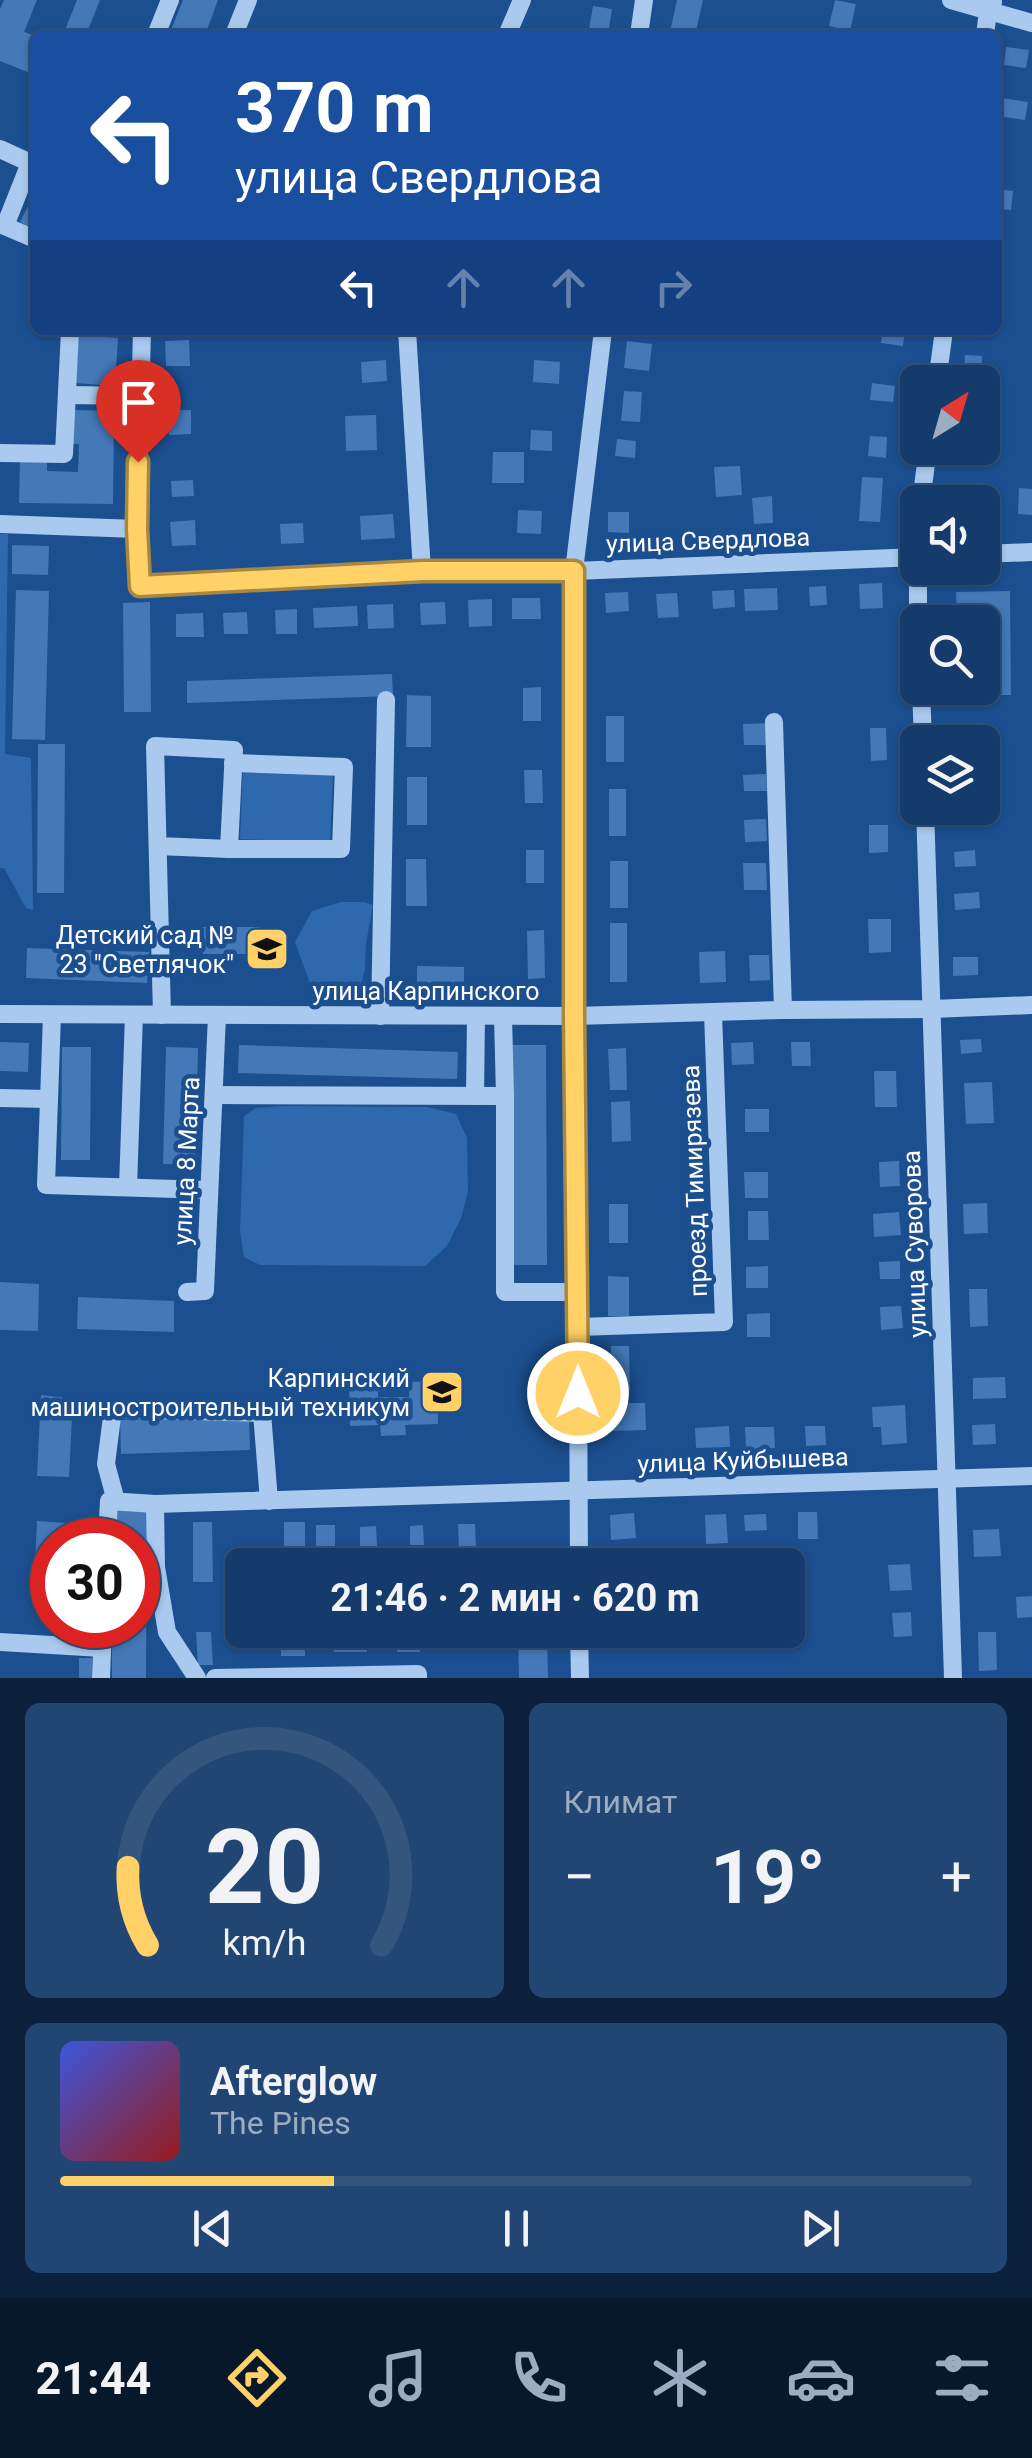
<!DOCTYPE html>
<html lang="ru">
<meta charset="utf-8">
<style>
:root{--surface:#143b6b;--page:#214673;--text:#f1f3f6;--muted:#9dadc1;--line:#33557e;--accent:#ffd166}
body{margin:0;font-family:Roboto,sans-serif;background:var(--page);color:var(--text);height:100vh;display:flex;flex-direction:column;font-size:38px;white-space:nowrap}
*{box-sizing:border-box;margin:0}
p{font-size:32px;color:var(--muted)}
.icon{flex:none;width:55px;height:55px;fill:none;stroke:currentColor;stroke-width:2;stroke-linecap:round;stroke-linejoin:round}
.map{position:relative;height:1678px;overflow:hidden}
.details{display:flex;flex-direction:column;gap:25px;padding:25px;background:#0b203b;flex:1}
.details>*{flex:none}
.hud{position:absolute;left:30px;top:30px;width:972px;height:305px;border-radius:15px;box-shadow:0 2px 8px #0004,0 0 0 2px var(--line);background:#1a4fa0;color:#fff;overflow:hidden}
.needle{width:65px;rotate:37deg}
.tools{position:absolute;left:900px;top:365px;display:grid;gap:20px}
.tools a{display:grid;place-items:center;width:100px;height:100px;border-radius:15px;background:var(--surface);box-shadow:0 2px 8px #0004,0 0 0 2px var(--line);font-size:50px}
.speed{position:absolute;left:30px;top:1518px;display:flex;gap:20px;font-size:50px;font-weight:700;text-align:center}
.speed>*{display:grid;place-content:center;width:130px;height:130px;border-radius:50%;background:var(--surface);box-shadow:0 2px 8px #0004,0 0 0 2px var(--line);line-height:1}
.speed .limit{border:15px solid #d22;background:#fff;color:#111}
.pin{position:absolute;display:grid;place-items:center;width:85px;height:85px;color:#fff;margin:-102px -42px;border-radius:50% 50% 50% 0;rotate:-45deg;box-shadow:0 0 10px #0007}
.pin .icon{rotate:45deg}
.me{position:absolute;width:110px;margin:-55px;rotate:0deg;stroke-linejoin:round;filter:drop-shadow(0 0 8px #0008)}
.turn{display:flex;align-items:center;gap:35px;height:210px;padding:0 40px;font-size:45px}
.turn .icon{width:130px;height:130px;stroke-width:2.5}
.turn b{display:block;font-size:70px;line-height:85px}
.lanes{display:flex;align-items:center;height:95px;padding:0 40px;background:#0003;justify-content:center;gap:50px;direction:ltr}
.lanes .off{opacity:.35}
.big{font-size:75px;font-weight:700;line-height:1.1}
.details .widget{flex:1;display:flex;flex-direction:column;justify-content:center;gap:15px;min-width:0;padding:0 35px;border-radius:15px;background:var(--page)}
.details .dial{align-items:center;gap:0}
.dial svg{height:260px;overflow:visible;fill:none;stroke:var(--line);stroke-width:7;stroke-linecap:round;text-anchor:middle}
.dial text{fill:var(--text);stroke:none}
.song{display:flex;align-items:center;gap:30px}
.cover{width:120px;height:120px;border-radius:15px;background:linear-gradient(135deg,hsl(230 70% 55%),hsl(0 70% 35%))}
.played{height:10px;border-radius:5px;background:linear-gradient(90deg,var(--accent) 30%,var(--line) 30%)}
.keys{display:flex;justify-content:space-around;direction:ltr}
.heat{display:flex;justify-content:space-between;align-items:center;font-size:55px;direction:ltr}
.details .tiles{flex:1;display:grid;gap:25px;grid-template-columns:1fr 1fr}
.widget:last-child{grid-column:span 2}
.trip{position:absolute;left:225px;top:1548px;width:580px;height:100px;border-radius:15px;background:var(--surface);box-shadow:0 2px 8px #0004,0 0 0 2px var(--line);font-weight:700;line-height:100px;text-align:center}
.tabs{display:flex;height:160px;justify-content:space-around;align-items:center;background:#08182b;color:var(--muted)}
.tabs .icon{width:70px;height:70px}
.tabs .active{color:var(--accent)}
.tabs b{font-size:45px;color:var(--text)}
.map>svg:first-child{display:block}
.green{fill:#2e69ad}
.building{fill:#4478b7}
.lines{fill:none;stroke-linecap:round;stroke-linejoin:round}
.minor{stroke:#a9c9ee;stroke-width:18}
.route-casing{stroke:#a68842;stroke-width:25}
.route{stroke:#ffd166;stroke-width:18}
.labels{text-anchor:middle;stroke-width:9;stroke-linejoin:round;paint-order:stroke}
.street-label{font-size:25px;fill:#fff;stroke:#1b4f8f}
.poi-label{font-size:25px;fill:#fff;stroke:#1b4f8f;text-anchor:end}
</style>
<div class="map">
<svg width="1032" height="1678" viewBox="0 0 1032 1678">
<rect width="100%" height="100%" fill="#1b4f8f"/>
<g class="green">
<polygon points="0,534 8,534 5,754 31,758 33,910 26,908 4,868 0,868"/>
<polygon points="243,769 333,773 330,843 240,839"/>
<polygon points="341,902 364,902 373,905 366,943 365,969 361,985 311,986 295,942 312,911"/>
<polygon points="284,1106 427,1107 456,1114 467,1138 468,1192 461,1218 447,1246 425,1266 260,1265 244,1257 240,1231 244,1116 256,1108"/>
</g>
<g class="building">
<polygon points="4,0 37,0 24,32 35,36 35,75 0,61 0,9"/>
<polygon points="77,0 100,0 86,35 63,35"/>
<polygon points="183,0 218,0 205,35 169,35"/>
<polygon points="677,0 703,0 695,35 670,32"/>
<polygon points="835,0 856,4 850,31 829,26"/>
<polygon points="593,6 612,9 608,35 588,35"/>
<polygon points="1006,47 1029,50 1026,68 1004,65"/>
<polygon points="1001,98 1028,102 1025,120 998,116"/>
<polygon points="998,189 1013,191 1011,210 998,209"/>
<polygon points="35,192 35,230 20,222"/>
<polygon points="883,330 905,330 903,346 881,343"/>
<polygon points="78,335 118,338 115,386 75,383"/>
<polygon points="189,340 190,366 166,366 165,341"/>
<polygon points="627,341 652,344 649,371 624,368"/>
<polygon points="965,355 982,356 981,373 964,371"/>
<polygon points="386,360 387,381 362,383 361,362"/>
<polygon points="534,360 560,362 559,384 533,382"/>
<polygon points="872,383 895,386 893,402 870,400"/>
<polygon points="624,391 642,392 640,422 621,421"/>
<polygon points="71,410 114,411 113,504 19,503 20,459 47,459 47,471 78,472 79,444 71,444"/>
<polygon points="169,410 191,410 191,434 169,435"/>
<polygon points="376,415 377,450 346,451 345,416"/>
<polygon points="531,430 552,431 552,451 530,450"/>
<polygon points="870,436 887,437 886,458 868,456"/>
<polygon points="617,439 636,441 635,458 615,456"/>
<polygon points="951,448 979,448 978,460 950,457"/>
<polygon points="493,452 524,452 524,483 492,483"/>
<polygon points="740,466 742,495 716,497 714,467"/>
<polygon points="862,477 883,478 880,522 859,521"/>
<polygon points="193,480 194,496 172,497 171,481"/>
<polygon points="1019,488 1032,489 1032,515 1018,514"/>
<polygon points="772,496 773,523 754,524 752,498"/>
<polygon points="518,510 542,511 541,534 517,533"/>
<polygon points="608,512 629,512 629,533 608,532"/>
<polygon points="393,514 395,538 361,540 360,516"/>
<polygon points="195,520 196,545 172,546 170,522"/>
<polygon points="303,523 304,543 281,544 280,524"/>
<polygon points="12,545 49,546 48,575 12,574"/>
<polygon points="882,583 883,608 860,609 859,584"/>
<polygon points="826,586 827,605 810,606 809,587"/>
<polygon points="777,588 778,610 745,611 744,589"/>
<polygon points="16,590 49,591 45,740 12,739"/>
<polygon points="734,590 735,607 713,609 712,591"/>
<polygon points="1010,591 1011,695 958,695 957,688 982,688 982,622 957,622 956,592"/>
<polygon points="628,592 629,611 606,613 605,593"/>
<polygon points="677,593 679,617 658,618 656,594"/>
<polygon points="512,598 540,598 541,619 512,619"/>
<polygon points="492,599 492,626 469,627 468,600"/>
<polygon points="150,602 151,712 124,712 123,603"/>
<polygon points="445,602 446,624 421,625 420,603"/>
<polygon points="393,604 394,628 368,629 367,605"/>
<polygon points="357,606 358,626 314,628 313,608"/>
<polygon points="297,609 297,634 276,634 275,610"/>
<polygon points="247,612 248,634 224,634 223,613"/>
<polygon points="203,613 204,637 176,637 176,614"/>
<polygon points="392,674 393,696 187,703 187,681"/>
<polygon points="541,687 541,721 523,721 523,688"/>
<polygon points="407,695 431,696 431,747 406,747"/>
<rect x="606" y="716" width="18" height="46"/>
<polygon points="768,723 769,745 744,745 743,724"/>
<polygon points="870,728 886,728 887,760 871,761"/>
<polygon points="38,744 65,744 64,893 37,893"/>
<polygon points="524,770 542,770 543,803 525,803"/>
<polygon points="766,774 767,791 744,791 743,775"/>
<rect x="407" y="777" width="20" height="48"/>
<rect x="609" y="789" width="17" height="47"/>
<polygon points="952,808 975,808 975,822 953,823"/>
<polygon points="766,819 767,841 745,842 744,820"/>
<polygon points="869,825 888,825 888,852 869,853"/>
<rect x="526" y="850" width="18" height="33"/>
<polygon points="975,850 976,866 955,867 954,852"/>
<polygon points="406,859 426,859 427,906 406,906"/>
<rect x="610" y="861" width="18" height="47"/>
<polygon points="743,863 766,863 767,890 744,890"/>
<polygon points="979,892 980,908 955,910 954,894"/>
<polygon points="868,919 891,919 891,952 869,953"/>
<rect x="610" y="923" width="17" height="59"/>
<rect x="203" y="927" width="57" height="27"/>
<polygon points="544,930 545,978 528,979 527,931"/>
<polygon points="27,948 149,952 147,983 26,978"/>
<polygon points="725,951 726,982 700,983 699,952"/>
<polygon points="749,955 769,955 770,980 750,981"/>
<polygon points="953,957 978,957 978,975 953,976"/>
<polygon points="417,966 464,967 464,990 417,990"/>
<polygon points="981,1039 982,1052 961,1054 960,1040"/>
<polygon points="0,1042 29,1043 28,1072 0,1071"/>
<polygon points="753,1042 754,1064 732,1065 731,1043"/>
<polygon points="791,1042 810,1042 811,1066 792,1066"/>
<polygon points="239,1045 458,1052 457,1079 238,1073"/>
<polygon points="511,1045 546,1045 547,1265 512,1265"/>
<polygon points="62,1047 91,1047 90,1160 61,1160"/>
<polygon points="166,1047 198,1048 195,1165 163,1164"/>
<polygon points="626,1048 627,1090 610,1090 608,1049"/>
<polygon points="874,1071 896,1071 897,1107 875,1107"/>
<polygon points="992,1082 994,1123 966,1124 964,1083"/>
<polygon points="630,1101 631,1141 612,1142 611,1102"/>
<rect x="745" y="1109" width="24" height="23"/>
<polygon points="899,1161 900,1186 880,1187 879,1162"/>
<polygon points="744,1172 768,1172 768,1198 745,1198"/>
<polygon points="987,1203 988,1233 964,1234 963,1204"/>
<rect x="609" y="1204" width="19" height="39"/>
<polygon points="748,1211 768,1211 769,1240 748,1240"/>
<polygon points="899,1212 901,1235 874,1237 873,1214"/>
<polygon points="900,1261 900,1279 880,1279 879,1262"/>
<polygon points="768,1266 768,1288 746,1288 746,1267"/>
<polygon points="608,1276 629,1277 629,1316 608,1316"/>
<polygon points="0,1282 39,1284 38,1331 0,1330"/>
<polygon points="969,1289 987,1289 988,1326 970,1327"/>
<polygon points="78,1297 174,1301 174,1332 77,1329"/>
<polygon points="901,1306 903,1328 881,1330 880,1307"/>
<polygon points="770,1313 770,1337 747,1337 747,1314"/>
<polygon points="611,1346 629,1346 630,1391 611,1391"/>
<polygon points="1005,1377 1006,1398 973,1399 973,1378"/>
<polygon points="437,1381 438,1424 405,1425 406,1435 381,1436 380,1425 350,1426 349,1382 378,1382 378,1397 409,1397 409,1382"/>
<polygon points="41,1395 73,1399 69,1477 37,1476"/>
<polygon points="611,1403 645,1403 646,1430 612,1431"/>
<polygon points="905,1405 907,1443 882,1445 881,1427 873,1427 872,1407"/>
<polygon points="249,1416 250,1450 121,1454 120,1420"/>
<polygon points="995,1424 996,1444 973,1445 972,1425"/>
<polygon points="729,1426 730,1447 696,1448 695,1428"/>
<polygon points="805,1426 825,1426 826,1445 806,1446"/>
<polygon points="745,1427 774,1427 775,1448 746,1449"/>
<polygon points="113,1509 147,1509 146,1678 112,1678 112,1625 138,1625 138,1540 113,1540"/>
<polygon points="798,1512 817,1512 818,1539 798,1539"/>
<polygon points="634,1513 636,1538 611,1540 610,1515"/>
<polygon points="726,1514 728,1543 706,1544 705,1515"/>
<polygon points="766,1514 767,1530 745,1531 744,1515"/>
<polygon points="37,1521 67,1523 66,1540 52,1540 52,1605 33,1604"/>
<polygon points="193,1522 212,1522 213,1582 193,1582"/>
<rect x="284" y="1522" width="21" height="25"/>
<polygon points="458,1524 475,1524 476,1548 459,1549"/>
<rect x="316" y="1525" width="19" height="23"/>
<polygon points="423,1525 424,1545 410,1545 410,1526"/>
<polygon points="376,1526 377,1546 360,1546 360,1527"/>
<polygon points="999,1529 1001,1556 974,1557 973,1530"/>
<polygon points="614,1550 651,1550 652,1565 614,1565"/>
<polygon points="910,1564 912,1590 890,1591 888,1565"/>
<polygon points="1032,1596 1032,1617 1017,1618 1016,1597"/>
<polygon points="911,1612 912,1636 894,1637 892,1613"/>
<rect x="334" y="1631" width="33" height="21"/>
<polygon points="196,1632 211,1632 213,1665 198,1665"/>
<rect x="397" y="1632" width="23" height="20"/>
<polygon points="978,1632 996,1632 997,1670 979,1671"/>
<polygon points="547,1635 548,1678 519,1678 518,1636"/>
<rect x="281" y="1636" width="24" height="20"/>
<rect x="79" y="1658" width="13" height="20"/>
</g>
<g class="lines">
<g class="minor">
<polyline points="951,0 1032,23"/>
<polyline points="156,35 170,0"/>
<polyline points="234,35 248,0"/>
<polyline points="507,35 522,0"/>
<polyline points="639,35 644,0"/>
<polyline points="985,35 988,11 993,2"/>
<polyline points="0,149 35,165"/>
<polyline points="0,224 35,239"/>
<polyline points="5,226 30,163"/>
<polyline points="142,330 137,529 140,586 422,571 574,571 918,557"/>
<polyline points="407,330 422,571"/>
<polyline points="937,382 944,330"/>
<polyline points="67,395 140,396"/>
<polyline points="0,453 64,454 70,330"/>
<polyline points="921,502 928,448"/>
<polyline points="0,524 137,529"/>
<polyline points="918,543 918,622"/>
<polyline points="982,554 1032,552"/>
<polyline points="921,688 923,742"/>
<polyline points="774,722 783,1010"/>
<polyline points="925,808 953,1678"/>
<polyline points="158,846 229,849 234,750 155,746 162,1015"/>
<polyline points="229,849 341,849 344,767 233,763"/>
<polyline points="0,1014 575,1016 783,1010 932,1009 1032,1005"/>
<polyline points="52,1015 46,1185 209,1190"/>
<polyline points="380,1016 386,700"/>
<polyline points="503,1016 505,1096"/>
<polyline points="214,1095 505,1096 505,1292 578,1292"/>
<polyline points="475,1096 476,1016"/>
<polyline points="0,1098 49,1099"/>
<polyline points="128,1187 134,1015"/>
<polyline points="187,1292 205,1291 217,1015"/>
<polyline points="579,1327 724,1322 713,1013"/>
<polyline points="116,1501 106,1464 113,1409 262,1413 269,1501"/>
<polyline points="155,1504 156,1567 167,1632 197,1678"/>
<polyline points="107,1540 109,1501 155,1504 1032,1476"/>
<polyline points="579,1565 574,571 603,330"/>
<polyline points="579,1630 580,1678"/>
<polyline points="0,1642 102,1648"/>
<polyline points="101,1678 103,1625"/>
<polyline points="215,1678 418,1674 418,1678"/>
</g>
</g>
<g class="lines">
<defs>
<polyline id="route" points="138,462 137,529 140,586 422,571 574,571 574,1016 578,1393"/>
</defs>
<use href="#route" class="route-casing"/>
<use href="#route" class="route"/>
</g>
<defs>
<symbol id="school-square" viewBox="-11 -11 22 22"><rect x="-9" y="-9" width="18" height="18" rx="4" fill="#ffd166" stroke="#1b4f8f"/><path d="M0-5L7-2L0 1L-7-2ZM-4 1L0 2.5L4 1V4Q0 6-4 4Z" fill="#111"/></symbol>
<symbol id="university-square" viewBox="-11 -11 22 22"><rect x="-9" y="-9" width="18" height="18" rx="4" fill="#ffd166" stroke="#1b4f8f"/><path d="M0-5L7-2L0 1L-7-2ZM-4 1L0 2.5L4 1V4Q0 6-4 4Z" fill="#111"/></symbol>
</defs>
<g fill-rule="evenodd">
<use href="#school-square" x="242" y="924" width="50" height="50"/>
<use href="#university-square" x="417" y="1367" width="50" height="50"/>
</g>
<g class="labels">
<g class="street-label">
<text transform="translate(708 540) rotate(-2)" y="9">улица Свердлова</text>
<text x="426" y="1000">улица Карпинского</text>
<text transform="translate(186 1161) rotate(-87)" y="9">улица 8 Марта</text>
<text transform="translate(694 1181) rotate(-92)" y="9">проезд Тимирязева</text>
<text transform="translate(914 1244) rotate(-92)" y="9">улица Суворова</text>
<text transform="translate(743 1460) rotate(-2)" y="9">улица Куйбышева</text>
</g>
<g class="poi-label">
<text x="234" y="944">Детский сад №<tspan x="234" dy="29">23 "Светлячок"</tspan></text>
<text x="410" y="1387">Карпинский<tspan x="410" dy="29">машиностроительный техникум</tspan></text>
</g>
</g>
</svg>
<div class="tools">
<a><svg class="needle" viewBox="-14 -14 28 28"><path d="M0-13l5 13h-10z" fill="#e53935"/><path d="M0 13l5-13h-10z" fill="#9dadc1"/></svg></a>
<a><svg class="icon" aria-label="sound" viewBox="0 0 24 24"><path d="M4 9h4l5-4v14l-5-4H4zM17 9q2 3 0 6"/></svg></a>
<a><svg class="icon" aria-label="search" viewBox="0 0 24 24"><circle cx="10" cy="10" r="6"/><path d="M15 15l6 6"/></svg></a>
<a><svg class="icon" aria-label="layers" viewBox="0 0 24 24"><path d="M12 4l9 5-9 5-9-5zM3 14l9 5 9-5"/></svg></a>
</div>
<div class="speed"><div class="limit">30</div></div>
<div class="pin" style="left:138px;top:462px;background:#d93025"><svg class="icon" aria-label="arrive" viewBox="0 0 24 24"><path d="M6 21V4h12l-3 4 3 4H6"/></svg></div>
<svg class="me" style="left:578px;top:1393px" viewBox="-20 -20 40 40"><circle r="17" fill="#ffd166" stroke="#fff" stroke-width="3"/><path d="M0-11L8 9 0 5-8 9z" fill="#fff"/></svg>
<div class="trip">21:46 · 2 мин · 620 m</div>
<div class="hud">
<div class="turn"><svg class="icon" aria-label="left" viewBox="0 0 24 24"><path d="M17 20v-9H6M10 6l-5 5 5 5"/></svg><div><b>370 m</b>улица Свердлова</div></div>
<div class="lanes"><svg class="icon" aria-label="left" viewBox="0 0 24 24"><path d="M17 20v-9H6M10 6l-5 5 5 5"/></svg><svg class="icon off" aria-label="ahead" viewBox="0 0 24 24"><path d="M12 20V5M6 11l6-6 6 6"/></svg><svg class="icon off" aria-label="ahead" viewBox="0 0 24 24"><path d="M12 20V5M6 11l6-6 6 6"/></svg><svg class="icon off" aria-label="right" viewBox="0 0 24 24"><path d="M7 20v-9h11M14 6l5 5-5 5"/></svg></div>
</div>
</div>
<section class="details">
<div class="tiles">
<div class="widget dial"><svg viewBox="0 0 100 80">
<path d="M14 69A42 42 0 1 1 86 69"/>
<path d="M14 69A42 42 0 0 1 8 45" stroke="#ffd166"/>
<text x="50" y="56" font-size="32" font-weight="700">20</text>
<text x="50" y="72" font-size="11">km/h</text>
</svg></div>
<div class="widget"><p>Климат</p>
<div class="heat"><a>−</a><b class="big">19°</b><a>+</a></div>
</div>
<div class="widget">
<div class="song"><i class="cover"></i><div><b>Afterglow</b><p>The Pines</p></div></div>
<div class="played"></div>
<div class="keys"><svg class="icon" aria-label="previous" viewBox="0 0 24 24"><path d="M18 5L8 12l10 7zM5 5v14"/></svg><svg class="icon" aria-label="pause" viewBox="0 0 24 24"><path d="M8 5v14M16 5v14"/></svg><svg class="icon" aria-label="next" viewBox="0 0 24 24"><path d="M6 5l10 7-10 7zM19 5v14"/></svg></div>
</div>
</div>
</section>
<nav class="tabs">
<b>21:44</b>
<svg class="icon active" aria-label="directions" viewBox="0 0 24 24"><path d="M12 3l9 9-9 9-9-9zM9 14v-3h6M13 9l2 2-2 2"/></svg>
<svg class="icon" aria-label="music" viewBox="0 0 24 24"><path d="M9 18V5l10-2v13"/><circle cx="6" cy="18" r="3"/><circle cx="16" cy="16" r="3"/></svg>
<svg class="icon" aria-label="phone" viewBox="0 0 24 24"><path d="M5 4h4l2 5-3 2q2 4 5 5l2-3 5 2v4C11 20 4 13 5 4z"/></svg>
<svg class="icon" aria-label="climate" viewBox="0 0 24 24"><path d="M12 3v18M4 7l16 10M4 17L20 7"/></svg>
<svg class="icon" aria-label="car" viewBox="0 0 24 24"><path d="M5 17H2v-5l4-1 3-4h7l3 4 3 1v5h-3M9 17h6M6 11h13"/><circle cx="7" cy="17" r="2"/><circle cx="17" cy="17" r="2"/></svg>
<svg class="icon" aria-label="filters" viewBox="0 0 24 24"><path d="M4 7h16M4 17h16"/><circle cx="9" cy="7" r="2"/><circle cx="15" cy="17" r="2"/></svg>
</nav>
